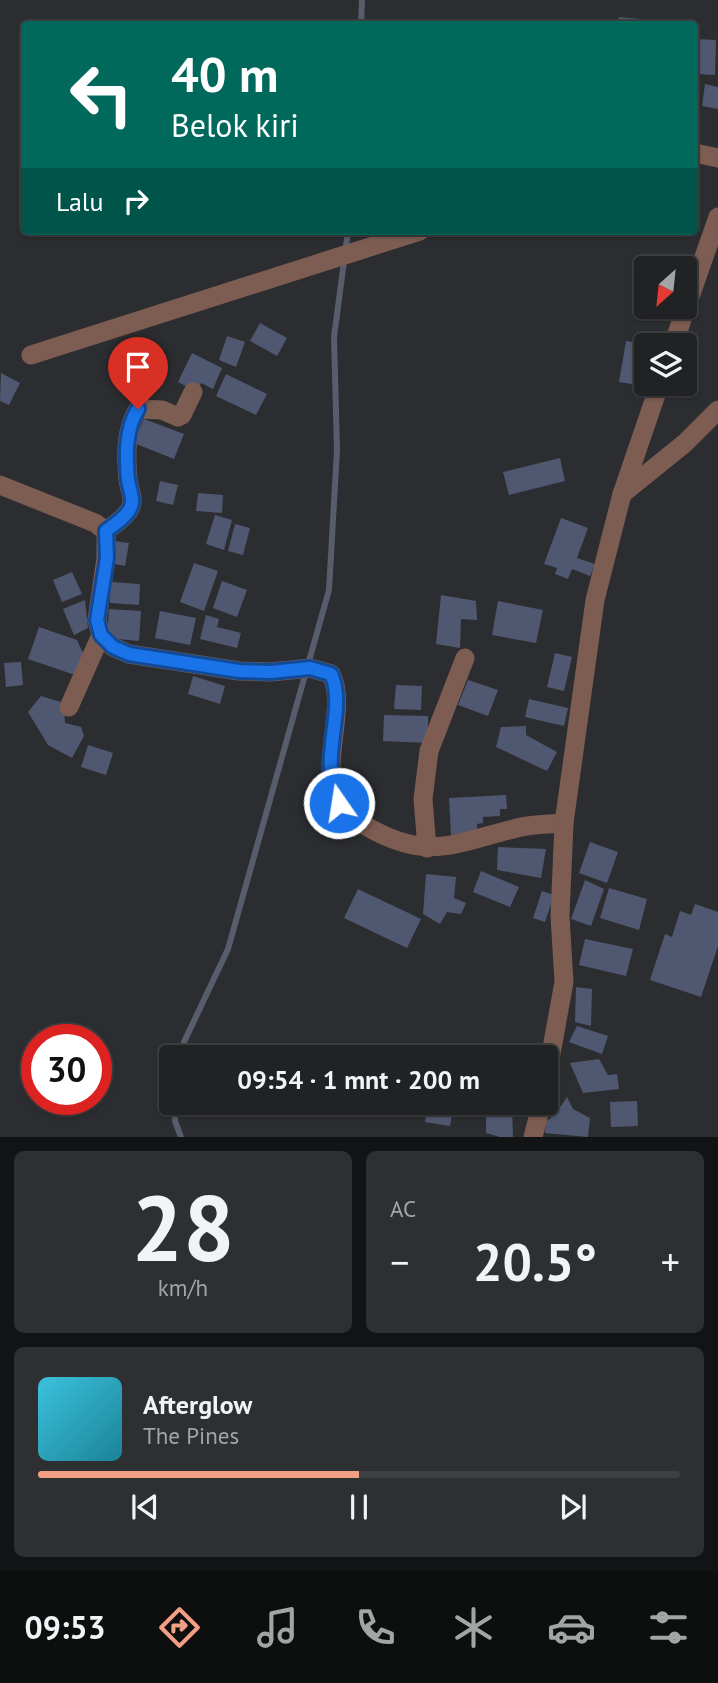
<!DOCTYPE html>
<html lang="id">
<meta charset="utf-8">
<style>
:root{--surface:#212224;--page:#2d2f31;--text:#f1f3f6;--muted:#a2a4a6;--line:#3e3f41;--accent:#f39f85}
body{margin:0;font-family:"PT Sans",sans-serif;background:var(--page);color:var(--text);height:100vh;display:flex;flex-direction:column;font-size:26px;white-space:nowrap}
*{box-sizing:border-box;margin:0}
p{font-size:23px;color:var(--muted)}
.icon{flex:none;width:38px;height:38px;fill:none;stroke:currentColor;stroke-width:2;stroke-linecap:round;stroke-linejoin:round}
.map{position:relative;height:1137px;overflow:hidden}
.side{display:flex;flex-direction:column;gap:14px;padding:14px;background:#121314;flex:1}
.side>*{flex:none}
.hud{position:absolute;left:21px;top:21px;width:677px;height:214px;border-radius:7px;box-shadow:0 2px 5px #0004,0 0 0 2px var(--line);background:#00695c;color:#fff;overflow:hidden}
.needle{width:46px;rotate:207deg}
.tools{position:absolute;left:634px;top:256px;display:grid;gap:14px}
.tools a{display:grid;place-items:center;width:63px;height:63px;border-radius:7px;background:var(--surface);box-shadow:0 2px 5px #0004,0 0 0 2px var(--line);font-size:35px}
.speed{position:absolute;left:21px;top:1024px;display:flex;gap:14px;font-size:35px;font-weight:700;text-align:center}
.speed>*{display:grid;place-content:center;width:91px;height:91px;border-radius:50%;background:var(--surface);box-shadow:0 2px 5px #0004,0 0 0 2px var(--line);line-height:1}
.speed .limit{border:10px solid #d22;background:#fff;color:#111}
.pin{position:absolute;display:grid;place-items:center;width:60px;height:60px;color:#fff;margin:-72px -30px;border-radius:50% 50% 50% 0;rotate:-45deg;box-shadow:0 0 7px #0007}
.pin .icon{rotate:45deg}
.me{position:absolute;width:77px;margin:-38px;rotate:347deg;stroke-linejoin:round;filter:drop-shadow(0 0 5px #0008)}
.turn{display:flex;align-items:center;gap:24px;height:147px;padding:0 35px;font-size:32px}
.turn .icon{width:91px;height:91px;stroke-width:2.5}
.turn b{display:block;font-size:49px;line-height:60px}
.then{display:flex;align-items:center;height:66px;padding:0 35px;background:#0003;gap:14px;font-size:26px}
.big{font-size:52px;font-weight:800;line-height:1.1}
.side .widget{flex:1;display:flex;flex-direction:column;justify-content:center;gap:10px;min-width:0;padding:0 24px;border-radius:10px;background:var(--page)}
.side .dial{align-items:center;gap:0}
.dial b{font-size:91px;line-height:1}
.song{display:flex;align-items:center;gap:21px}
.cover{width:84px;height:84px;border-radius:10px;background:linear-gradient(135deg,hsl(190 70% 55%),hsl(190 70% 35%))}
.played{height:7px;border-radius:4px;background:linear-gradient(90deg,var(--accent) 50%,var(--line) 50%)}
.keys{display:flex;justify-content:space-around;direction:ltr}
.heat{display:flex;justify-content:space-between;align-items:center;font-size:38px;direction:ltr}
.side .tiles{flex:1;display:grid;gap:14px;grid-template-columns:1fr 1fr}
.widget:last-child{grid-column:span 2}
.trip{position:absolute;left:159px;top:1045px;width:399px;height:70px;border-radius:7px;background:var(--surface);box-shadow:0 2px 5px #0004,0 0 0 2px var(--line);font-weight:800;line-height:70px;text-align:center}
.dock{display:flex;height:112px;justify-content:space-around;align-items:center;background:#0d0e0e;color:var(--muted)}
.dock .icon{width:49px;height:49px}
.dock .current{color:var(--accent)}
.dock b{font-size:32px;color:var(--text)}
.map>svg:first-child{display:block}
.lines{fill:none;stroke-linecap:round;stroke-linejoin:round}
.stream{stroke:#575d6c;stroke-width:6}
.building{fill:#505871}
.minor{stroke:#7d5c52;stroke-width:19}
.route-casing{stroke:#114b97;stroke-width:18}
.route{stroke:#1a73e8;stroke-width:12}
</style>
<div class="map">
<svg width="718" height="1137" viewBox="0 0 718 1137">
<rect width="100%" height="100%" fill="#2c2d30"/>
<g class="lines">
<g class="stream">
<polyline points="361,24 362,0"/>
<polyline points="180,1057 184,1042 228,949 329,590 337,450 334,337 348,231"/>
<polyline points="174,1102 175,1121 181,1137"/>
</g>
</g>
<g class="building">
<polygon points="619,17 671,22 671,24 618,24"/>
<polygon points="695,39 716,40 715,75 695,74"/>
<polygon points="705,84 718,87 718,109 702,106"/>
<polygon points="260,323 287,338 277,356 250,341"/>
<polygon points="227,336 245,342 236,367 219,360"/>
<polygon points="626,341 646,344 646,383 651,383 651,387 619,382"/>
<polygon points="192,353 222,368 213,389 201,383 197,392 178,382"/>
<polygon points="1,373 20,383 9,405 0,401"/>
<polygon points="226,374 267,394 256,415 216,396"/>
<polygon points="144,419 184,434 174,459 134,443"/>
<polygon points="560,458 565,481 509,495 503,472"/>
<polygon points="160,481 178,485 173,505 156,501"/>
<polygon points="198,493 223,495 222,513 196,511"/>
<polygon points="215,515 232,520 224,550 206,544"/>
<polygon points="561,518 588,528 577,558 595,564 590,576 572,569 568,579 555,574 557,568 544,564"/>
<polygon points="235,524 250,528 243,555 228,551"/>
<polygon points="114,541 129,543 125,566 110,563"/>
<polygon points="194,563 218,571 204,611 180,602"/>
<polygon points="72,572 82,594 62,602 53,580"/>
<polygon points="222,581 247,590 237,617 213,608"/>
<polygon points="111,582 140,584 139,605 110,603"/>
<polygon points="441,595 476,601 477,620 461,619 460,648 436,644"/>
<polygon points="85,600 88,628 74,635 63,609"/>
<polygon points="498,601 543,610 536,643 492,635"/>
<polygon points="109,609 141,611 139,641 107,638"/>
<polygon points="160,611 196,618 190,645 155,638"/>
<polygon points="206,615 219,619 217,627 241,633 237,648 200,639"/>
<polygon points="39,627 77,640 83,653 75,675 28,659"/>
<polygon points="555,653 572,657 564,691 547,687"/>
<polygon points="21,662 23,685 6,687 4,663"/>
<polygon points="193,676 225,686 220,704 188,694"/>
<polygon points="468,680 498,690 488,716 458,705"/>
<polygon points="396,685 422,686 421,710 394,709"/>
<polygon points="41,696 64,703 65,723 81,727 84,736 72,758 48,745 28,712"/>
<polygon points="529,699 568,708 564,726 525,717"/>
<polygon points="384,715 428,716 428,743 383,741"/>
<polygon points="526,726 526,735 557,752 547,771 496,747 501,727"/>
<polygon points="88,745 113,753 106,775 81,767"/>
<polygon points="506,795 507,809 500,809 500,816 483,817 483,823 477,824 477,834 451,835 449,798"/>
<polygon points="590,842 618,852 607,883 579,873"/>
<polygon points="498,847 546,849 541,878 497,870"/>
<polygon points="481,871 519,887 510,907 473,892"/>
<polygon points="426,874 456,877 454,898 466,903 461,914 447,912 440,924 423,914"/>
<polygon points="585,880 604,889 591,926 571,919"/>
<polygon points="609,888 647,899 639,930 600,918"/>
<polygon points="358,889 421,919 407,948 344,918"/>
<polygon points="542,891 554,895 545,922 533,918"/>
<polygon points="695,904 718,912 718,946 701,997 650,980 665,934 672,937 680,911 691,915"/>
<polygon points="585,939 633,949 626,976 579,965"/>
<polygon points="576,987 592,989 591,1026 575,1022"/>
<polygon points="577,1026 608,1036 602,1054 569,1042"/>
<polygon points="383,1046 401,1057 378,1057"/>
<polygon points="599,1059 608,1075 617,1074 619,1089 583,1093 570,1063"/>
<polygon points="567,1097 573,1109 590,1118 588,1137 545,1133 546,1121 551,1118 552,1112 561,1106"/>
<polygon points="637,1101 638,1126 611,1127 610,1102"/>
<polygon points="429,1103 453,1108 450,1126 425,1122"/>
<polygon points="512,1107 513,1137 500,1137 486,1133 486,1108"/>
</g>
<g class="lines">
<g class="minor">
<polyline points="695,153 718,158"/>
<polyline points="673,345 718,217"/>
<polyline points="31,355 420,231"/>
<path d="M0 485 95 523 106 531V558L97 620 101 635 113 647 129 654 239 671 271 672 310 668 331 674C344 699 330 741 331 770 333 796 344 813 366 826 429 863 456 842 521 827 534 824 550 824 564 823"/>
<polyline points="622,494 685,443 718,410"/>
<path d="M106 531C115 524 130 515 132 503 133 496 129 487 128 480 126 456 125 430 138 409L162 410 178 417 182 415 193 392"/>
<polyline points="69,707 101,635"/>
<polyline points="427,848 423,799 429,751 465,658"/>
<polyline points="546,1081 564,982 560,916 564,823 595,600 622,494 660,383"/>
<polyline points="533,1137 542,1102"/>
</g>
</g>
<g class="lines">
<defs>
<path id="route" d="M138 409C125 430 126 456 128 480 129 487 133 496 132 503 130 515 115 524 106 531L107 558 97 620 101 635 113 647 129 654 239 671 271 672 310 668 331 674C344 700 328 742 331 771 333 782 337 793 339 803"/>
</defs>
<use href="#route" class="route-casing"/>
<use href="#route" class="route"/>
</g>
</svg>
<div class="tools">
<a><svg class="needle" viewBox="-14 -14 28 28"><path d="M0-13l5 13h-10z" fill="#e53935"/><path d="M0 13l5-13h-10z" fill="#a2a4a6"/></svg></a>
<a><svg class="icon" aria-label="layers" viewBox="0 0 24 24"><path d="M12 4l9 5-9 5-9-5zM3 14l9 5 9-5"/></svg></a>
</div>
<div class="speed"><div class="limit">30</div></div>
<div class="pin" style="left:138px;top:409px;background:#d93025"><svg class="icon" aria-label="arrive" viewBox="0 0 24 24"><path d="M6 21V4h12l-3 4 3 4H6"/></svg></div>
<svg class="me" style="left:339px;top:803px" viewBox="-20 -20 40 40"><circle r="17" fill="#1a73e8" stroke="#fff" stroke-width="3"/><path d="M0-11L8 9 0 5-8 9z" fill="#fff"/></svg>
<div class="trip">09:54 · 1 mnt · 200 m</div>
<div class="hud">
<div class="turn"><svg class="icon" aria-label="left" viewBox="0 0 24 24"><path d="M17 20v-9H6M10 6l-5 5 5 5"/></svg><div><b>40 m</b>Belok kiri</div></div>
<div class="then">Lalu<svg class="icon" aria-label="right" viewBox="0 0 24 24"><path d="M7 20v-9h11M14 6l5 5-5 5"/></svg></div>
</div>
</div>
<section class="side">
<div class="tiles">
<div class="widget dial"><b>28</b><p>km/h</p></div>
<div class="widget"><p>AC</p>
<div class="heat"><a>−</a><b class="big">20.5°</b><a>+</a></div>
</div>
<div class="widget">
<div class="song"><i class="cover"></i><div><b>Afterglow</b><p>The Pines</p></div></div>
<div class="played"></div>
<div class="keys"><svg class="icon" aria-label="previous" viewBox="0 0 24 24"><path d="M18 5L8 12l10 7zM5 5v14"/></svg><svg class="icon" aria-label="pause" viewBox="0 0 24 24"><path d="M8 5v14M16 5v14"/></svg><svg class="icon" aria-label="next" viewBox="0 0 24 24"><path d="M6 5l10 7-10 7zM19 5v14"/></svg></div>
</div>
</div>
</section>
<nav class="dock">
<b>09:53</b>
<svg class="icon current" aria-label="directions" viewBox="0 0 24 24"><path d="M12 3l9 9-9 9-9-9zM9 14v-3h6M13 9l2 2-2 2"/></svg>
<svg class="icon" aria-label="music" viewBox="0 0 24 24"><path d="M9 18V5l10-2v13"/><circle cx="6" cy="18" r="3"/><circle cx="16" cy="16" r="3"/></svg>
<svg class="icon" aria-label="phone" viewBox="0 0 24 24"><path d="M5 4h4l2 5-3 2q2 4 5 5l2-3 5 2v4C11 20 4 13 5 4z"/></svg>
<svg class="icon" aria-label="climate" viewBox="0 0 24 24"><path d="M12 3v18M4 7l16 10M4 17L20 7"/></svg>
<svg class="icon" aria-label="car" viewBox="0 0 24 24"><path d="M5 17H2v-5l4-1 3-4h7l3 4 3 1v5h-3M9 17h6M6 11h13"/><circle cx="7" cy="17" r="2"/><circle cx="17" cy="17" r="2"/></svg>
<svg class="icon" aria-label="filters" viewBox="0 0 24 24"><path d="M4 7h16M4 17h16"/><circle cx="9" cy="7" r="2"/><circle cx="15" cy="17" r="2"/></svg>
</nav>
